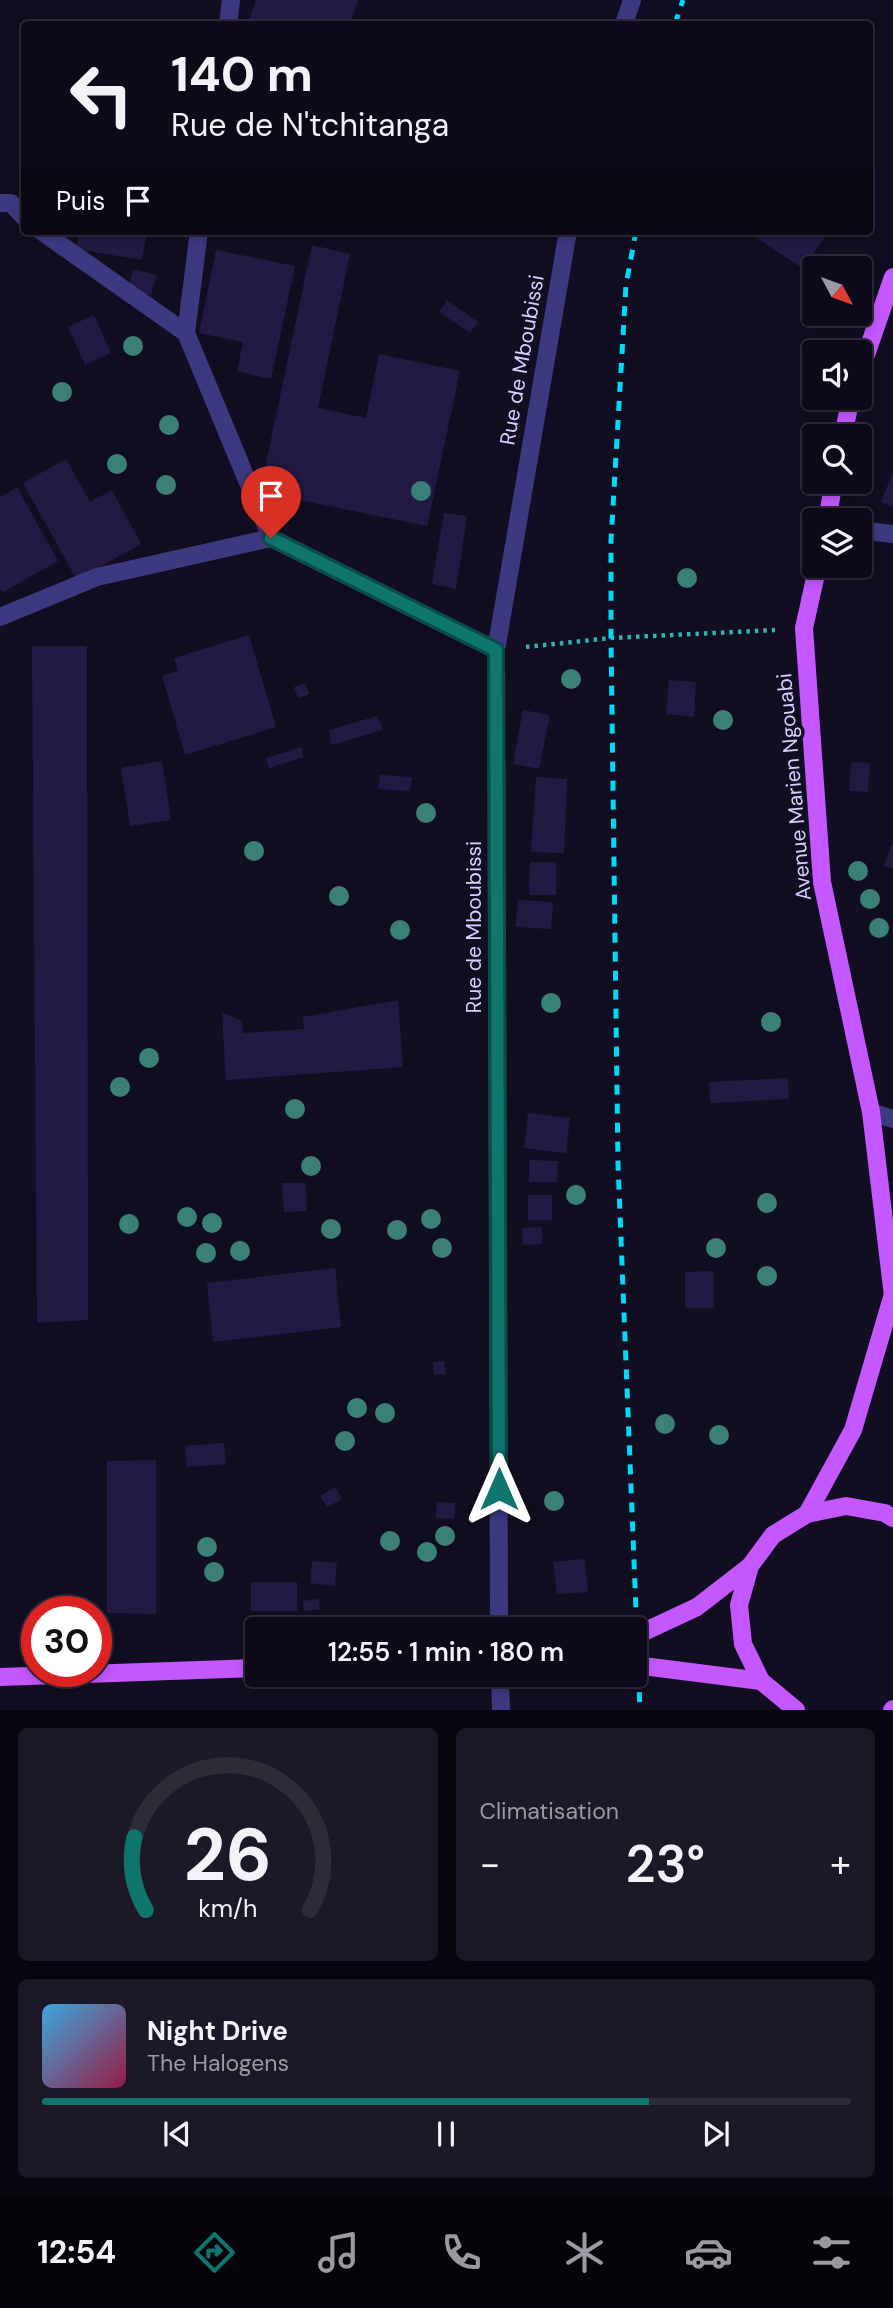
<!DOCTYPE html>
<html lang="fr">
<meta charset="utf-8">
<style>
:root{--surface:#0e0a1a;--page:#1c1827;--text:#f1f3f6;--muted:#9b9aa2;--line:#2e2b39;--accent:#0f766e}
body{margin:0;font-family:"DM Sans",sans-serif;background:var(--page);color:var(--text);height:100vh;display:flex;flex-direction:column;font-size:26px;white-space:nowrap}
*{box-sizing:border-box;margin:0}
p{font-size:23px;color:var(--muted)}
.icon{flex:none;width:38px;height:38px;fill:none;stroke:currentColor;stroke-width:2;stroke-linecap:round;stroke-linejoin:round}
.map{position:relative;height:1710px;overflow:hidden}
.panel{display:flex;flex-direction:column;gap:18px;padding:18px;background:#08060e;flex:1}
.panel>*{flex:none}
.banner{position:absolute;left:21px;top:21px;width:852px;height:214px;border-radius:7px;box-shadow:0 4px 10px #0003,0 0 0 2px var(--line);background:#0e0a1a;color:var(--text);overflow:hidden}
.needle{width:46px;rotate:131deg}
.buttons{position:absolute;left:802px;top:256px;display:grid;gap:14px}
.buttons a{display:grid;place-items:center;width:70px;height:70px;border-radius:7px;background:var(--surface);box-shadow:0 4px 10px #0003,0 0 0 2px var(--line);font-size:35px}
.speed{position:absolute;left:21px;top:1596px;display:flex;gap:14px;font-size:35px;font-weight:700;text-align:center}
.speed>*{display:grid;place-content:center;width:91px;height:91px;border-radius:50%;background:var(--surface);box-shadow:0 4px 10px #0003,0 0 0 2px var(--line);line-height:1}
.speed .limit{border:10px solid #d22;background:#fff;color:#111}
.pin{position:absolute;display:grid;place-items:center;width:60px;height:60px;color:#fff;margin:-72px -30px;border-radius:50% 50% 50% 0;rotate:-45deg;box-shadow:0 0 7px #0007}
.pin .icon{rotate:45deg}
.me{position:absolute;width:77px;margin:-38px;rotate:0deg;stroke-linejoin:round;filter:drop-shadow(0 0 5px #0008)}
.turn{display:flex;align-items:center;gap:24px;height:147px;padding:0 35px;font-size:32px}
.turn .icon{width:91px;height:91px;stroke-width:2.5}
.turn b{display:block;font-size:49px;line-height:60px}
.then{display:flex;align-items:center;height:66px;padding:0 35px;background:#0003;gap:14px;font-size:26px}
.big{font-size:52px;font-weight:600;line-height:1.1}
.panel .widget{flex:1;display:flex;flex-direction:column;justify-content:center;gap:10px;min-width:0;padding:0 24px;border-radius:10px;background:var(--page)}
.panel .dial{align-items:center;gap:0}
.dial svg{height:182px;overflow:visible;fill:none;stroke:var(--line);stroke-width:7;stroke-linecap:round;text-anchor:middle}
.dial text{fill:var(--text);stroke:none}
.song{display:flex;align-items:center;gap:21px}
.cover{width:84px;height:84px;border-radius:10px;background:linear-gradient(135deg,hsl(200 70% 55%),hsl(340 70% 35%))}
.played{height:7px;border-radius:4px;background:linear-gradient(90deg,var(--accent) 75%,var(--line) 75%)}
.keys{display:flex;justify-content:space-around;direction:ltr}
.heat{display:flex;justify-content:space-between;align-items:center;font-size:38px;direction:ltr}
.panel .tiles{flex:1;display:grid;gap:18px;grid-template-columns:1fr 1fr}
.widget:last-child{grid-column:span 2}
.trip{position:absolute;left:245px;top:1617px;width:402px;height:70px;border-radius:7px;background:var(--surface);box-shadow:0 4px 10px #0003,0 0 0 2px var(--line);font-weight:600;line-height:70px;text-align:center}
.dock{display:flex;height:112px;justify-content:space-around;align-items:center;background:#06040a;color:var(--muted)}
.dock .icon{width:49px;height:49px}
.dock .selected{color:var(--accent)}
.dock b{font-size:32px;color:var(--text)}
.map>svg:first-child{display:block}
.building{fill:#231a43}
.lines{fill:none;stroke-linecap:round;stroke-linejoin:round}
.path{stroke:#2fb3ae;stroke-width:4.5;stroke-dasharray:3.5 5;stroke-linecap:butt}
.minor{stroke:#3d3981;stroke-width:18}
.tertiary{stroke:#3d3981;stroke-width:18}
.primary{stroke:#c457fe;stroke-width:18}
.rail{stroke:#01daf8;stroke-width:5;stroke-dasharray:10 9;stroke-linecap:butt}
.tree{fill:#3a8079}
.route-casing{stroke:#0a4d48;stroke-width:18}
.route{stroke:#0f766e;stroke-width:12}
.labels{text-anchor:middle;stroke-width:7;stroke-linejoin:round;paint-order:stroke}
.street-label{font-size:21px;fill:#d6cfff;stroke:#120e22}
</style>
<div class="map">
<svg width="893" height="1710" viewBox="0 0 893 1710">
<rect width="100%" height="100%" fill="#120e22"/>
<g class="building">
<polygon points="256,0 358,0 350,24 248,24"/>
<polygon points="79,231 147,231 142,260 76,249"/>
<polygon points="747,231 829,231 803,269"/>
<polygon points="312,245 350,254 318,408 366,418 379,354 460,371 427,526 260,492"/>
<polygon points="216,250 295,266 271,379 237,371 243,342 199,333"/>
<polygon points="133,269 157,275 151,295 128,290"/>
<polygon points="447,300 478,322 470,333 439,312"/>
<polygon points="94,315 111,353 85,365 68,327"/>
<polygon points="66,459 90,502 112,490 141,544 77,580 23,483"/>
<polygon points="893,472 893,507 881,502"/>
<polygon points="17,487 58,561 3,592 0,588 0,497"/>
<polygon points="444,513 467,516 456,589 432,584"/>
<polygon points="249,635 276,727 185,755 162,675 178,671 174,658"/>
<polygon points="32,646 87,646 88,1320 37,1323"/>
<polygon points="669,680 696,682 694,717 666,714"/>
<polygon points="305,683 309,694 298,698 294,687"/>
<polygon points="523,710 550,715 539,769 513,764"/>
<polygon points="377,716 383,730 331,745 329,730"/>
<polygon points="301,747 304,757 269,768 266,758"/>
<polygon points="162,761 171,820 130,826 121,768"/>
<polygon points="851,762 870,763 868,792 849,791"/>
<polygon points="380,775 412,777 410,791 378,789"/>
<polygon points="536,777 567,779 564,853 531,852"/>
<polygon points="893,840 893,869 884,866"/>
<polygon points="530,862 556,862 556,895 529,895"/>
<polygon points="518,900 553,902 551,929 516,927"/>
<polygon points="398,1000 403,1067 226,1080 222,1012 242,1021 243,1033 304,1029 303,1017"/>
<polygon points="788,1078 789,1099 710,1103 709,1082"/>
<polygon points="528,1113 570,1118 566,1153 524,1148"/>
<polygon points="529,1160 558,1161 557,1182 529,1182"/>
<polygon points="282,1183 306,1183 307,1211 284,1212"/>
<rect x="528" y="1195" width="24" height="25"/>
<polygon points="542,1227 542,1244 523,1245 522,1228"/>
<polygon points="335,1268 341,1327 213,1342 207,1283"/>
<polygon points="714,1271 714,1308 685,1308 685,1272"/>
<polygon points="444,1361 446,1374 434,1375 433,1362"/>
<polygon points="224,1443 226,1464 187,1467 185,1446"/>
<polygon points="156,1460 156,1614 107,1613 107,1461"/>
<polygon points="335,1487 342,1499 327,1507 320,1496"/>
<polygon points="437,1502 455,1503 454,1519 436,1518"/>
<polygon points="585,1559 588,1592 557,1594 553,1562"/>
<polygon points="312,1561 337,1563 335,1586 310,1583"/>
<rect x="251" y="1582" width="46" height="29"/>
<polygon points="319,1599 320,1609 304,1611 303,1601"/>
</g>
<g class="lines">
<polyline class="path" points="526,647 611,638 775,630"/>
<g class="minor">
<polyline points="228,24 231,0"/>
<polyline points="624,24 632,0"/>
<polyline points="0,203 11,203 24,217"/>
<polyline points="41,231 186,333"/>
<polyline points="199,231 186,333 271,538"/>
<polyline points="0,617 97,577 271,538 496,650"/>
<polyline points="871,1112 893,1119"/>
<polyline points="499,1629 496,650 568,231"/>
<polyline points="500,1675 501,1710"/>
</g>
<polyline class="tertiary" points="859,530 893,534"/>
<g class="primary">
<polyline points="859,375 893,277"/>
<polyline points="843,436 851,397"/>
<polyline points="827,520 834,481"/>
<polyline points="818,565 804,628 822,882 871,1112 893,1296"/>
<polyline points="807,1514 853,1430 893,1294"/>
<polyline points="635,1636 697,1607 750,1566"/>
<polyline points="635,1665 761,1681"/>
<polyline points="0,1677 257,1668"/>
<polyline points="796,1710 761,1681 743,1644 739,1605 750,1566 773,1535 807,1514 846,1506 885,1513 893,1518"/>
<polyline points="892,1710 893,1709"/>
</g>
<g class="rail">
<polyline points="675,24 683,0"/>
<polyline points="636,231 626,285 611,541 611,638 618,1164 640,1710"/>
</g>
</g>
<g class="tree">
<circle cx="133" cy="346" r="10"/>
<circle cx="62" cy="392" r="10"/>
<circle cx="169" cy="425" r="10"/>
<circle cx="117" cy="464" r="10"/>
<circle cx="166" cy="485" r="10"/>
<circle cx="421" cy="491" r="10"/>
<circle cx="687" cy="578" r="10"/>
<circle cx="571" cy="679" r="10"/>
<circle cx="723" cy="720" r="10"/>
<circle cx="426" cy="813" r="10"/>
<circle cx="254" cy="851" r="10"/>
<circle cx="858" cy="871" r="10"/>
<circle cx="339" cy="896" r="10"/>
<circle cx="870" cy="899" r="10"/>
<circle cx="879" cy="928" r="10"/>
<circle cx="400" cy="930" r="10"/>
<circle cx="551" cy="1003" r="10"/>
<circle cx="771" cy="1022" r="10"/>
<circle cx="149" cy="1058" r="10"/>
<circle cx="120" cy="1087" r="10"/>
<circle cx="295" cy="1109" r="10"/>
<circle cx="311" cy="1166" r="10"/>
<circle cx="576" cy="1195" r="10"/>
<circle cx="767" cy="1203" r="10"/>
<circle cx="187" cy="1217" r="10"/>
<circle cx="431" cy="1219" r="10"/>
<circle cx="212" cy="1223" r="10"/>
<circle cx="129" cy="1224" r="10"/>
<circle cx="331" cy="1229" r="10"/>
<circle cx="397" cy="1230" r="10"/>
<circle cx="442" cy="1248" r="10"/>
<circle cx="716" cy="1248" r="10"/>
<circle cx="240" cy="1251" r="10"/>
<circle cx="206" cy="1253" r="10"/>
<circle cx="767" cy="1276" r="10"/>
<circle cx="357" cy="1408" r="10"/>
<circle cx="385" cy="1413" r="10"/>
<circle cx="665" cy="1424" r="10"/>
<circle cx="719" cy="1435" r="10"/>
<circle cx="345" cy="1441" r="10"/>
<circle cx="554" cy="1501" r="10"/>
<circle cx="445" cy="1536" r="10"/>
<circle cx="390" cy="1541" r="10"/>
<circle cx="207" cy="1547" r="10"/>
<circle cx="427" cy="1552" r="10"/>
<circle cx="214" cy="1572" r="10"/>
</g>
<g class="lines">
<defs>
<polyline id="route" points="271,538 496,650 499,1489"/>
</defs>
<use href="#route" class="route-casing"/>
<use href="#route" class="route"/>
</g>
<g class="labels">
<g class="street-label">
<text transform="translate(522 360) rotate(-80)" y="7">Rue de Mboubissi</text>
<text transform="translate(794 787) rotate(-95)" y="7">Avenue Marien Ngouabi</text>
<text transform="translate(474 927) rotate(-90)" y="7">Rue de Mboubissi</text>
</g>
</g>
</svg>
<div class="buttons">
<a><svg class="needle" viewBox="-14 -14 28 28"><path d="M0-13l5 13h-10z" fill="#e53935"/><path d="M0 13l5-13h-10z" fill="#9b9aa2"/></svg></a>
<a><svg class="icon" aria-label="sound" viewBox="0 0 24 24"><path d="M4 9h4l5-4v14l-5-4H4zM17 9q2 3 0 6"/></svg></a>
<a><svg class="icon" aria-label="search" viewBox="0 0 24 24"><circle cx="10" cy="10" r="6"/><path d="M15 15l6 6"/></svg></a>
<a><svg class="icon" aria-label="layers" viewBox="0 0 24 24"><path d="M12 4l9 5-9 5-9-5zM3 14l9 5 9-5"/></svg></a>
</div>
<div class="speed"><div class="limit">30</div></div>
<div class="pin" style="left:271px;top:538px;background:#d93025"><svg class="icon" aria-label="arrive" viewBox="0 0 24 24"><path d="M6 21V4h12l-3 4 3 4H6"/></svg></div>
<svg class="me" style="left:499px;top:1489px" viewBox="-20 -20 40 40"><path d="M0-17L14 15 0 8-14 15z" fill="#0f766e" stroke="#fff" stroke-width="4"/></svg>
<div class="trip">12:55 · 1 min · 180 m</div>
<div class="banner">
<div class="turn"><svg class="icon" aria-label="left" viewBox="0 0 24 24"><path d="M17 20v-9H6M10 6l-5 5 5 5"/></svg><div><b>140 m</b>Rue de N'tchitanga</div></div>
<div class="then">Puis<svg class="icon" aria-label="arrive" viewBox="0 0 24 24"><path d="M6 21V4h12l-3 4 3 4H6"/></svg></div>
</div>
</div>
<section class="panel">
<div class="tiles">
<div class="widget dial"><svg viewBox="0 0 100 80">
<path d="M14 69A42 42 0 1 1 86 69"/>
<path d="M14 69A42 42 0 0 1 9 37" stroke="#0f766e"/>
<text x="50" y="56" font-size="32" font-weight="700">26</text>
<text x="50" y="72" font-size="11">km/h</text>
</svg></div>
<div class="widget"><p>Climatisation</p>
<div class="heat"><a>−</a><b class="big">23°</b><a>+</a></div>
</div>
<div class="widget">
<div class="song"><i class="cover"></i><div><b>Night Drive</b><p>The Halogens</p></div></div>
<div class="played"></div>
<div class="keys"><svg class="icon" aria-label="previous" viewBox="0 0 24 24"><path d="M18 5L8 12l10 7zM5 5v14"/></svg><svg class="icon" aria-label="pause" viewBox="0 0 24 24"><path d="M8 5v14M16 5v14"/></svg><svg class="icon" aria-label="next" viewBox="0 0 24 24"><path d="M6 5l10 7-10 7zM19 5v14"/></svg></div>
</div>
</div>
</section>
<nav class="dock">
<b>12:54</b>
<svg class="icon selected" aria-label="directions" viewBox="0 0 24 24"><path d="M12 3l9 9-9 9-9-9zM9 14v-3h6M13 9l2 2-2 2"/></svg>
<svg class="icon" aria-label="music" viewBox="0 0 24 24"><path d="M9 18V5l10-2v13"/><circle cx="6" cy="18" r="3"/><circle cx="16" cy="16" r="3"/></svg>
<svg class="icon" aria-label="phone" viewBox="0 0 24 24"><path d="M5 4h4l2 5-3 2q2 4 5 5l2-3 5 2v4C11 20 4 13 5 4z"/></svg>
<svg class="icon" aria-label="climate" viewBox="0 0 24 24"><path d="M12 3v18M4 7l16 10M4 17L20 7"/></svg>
<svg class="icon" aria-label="car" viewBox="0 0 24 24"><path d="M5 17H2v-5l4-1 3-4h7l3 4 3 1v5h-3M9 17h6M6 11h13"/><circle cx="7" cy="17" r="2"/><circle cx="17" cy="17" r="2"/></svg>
<svg class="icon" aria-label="filters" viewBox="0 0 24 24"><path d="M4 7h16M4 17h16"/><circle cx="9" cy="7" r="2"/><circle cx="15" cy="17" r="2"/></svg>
</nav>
